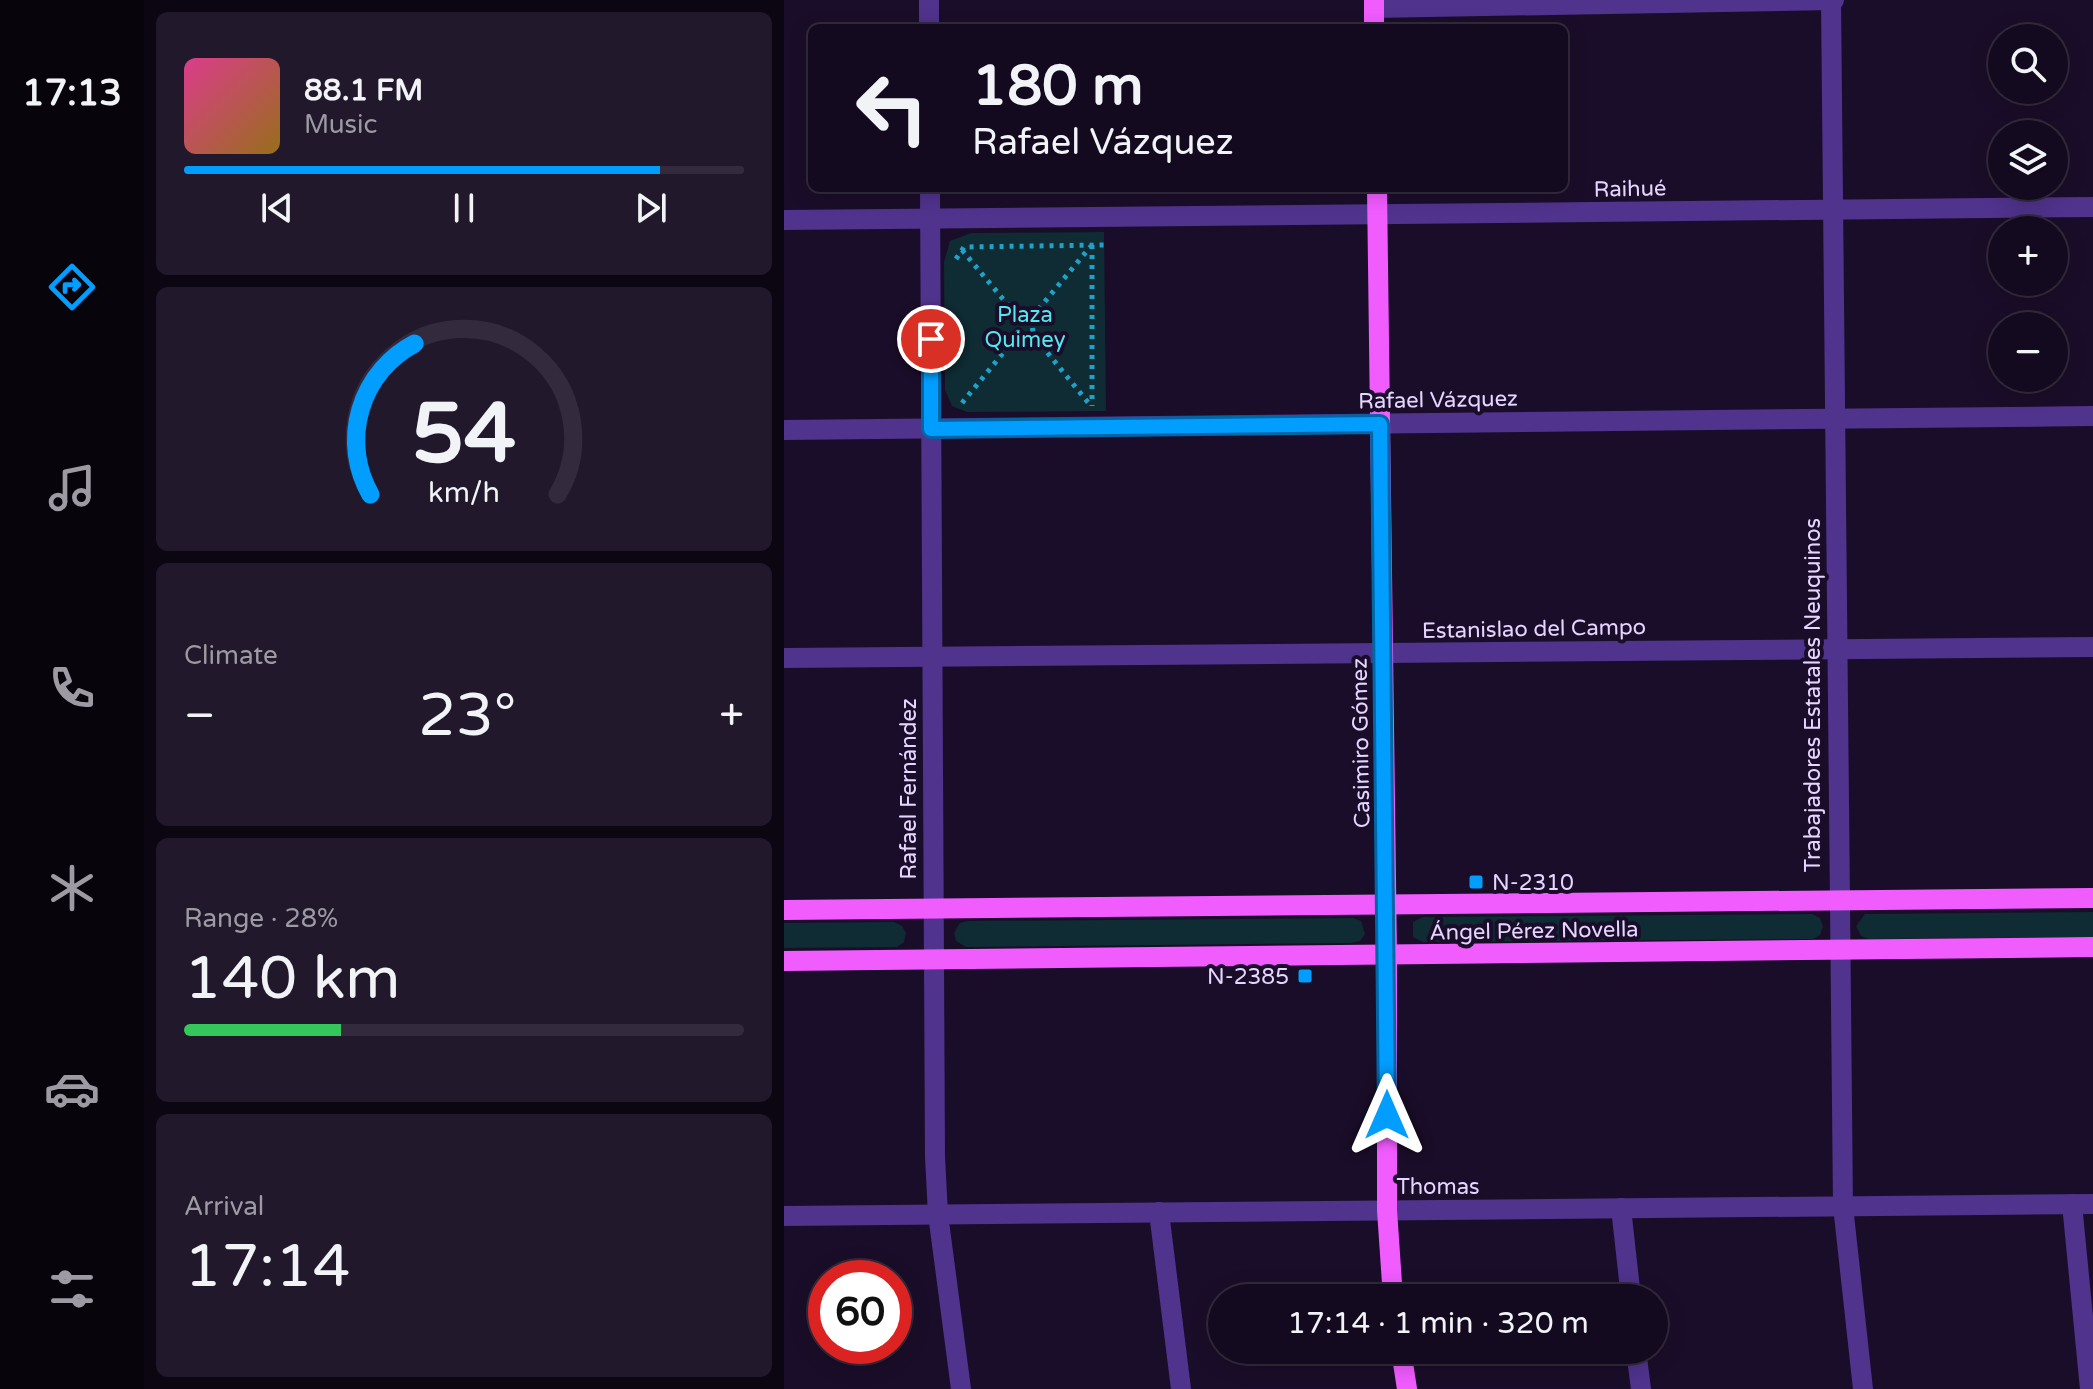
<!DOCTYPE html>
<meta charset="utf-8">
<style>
:root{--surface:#140a1f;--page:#21182c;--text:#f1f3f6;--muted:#9d9aa4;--line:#332b3d;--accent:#019dff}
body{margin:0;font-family:"Varela Round",sans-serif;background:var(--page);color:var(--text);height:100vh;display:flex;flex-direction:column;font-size:30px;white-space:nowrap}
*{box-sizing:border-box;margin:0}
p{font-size:26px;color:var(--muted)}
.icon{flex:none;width:44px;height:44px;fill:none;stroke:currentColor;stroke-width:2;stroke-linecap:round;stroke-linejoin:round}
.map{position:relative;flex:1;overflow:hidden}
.side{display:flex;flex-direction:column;gap:12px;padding:12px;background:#0b0611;width:640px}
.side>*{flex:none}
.banner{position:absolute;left:24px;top:24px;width:760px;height:168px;border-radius:12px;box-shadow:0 4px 20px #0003,0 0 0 2px var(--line);background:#140a1f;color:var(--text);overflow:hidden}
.fabs{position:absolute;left:1204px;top:24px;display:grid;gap:16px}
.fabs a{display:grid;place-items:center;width:80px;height:80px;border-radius:50%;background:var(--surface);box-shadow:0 4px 20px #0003,0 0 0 2px var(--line);font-size:40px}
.speed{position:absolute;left:24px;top:1260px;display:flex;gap:16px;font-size:40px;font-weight:700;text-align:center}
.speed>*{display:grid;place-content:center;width:104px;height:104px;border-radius:50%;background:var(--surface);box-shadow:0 4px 20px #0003,0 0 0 2px var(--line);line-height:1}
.speed .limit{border:12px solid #d22;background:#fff;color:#111}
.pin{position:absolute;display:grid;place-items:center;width:68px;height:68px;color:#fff;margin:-34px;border:4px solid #fff;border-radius:50%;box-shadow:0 2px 8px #0007}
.me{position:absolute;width:88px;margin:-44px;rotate:0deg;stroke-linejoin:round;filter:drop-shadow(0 0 6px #0008)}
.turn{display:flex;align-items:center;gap:28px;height:168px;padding:0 32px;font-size:36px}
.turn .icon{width:104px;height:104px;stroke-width:2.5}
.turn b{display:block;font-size:56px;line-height:68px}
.big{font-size:60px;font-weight:600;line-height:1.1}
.side .card{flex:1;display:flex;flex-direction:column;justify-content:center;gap:12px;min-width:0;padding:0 28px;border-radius:12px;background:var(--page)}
.side .dial{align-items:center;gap:0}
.dial svg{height:208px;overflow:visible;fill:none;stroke:var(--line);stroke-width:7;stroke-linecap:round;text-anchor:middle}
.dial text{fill:var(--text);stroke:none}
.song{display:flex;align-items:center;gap:24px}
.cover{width:96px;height:96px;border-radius:12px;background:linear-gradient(135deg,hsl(330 70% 55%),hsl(40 70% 35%))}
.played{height:8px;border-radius:4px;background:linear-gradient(90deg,var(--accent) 85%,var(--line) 85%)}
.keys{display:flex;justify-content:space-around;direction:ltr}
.heat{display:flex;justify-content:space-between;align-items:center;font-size:44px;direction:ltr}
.charge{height:12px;border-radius:6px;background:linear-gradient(90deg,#34c759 28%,var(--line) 0)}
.trip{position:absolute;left:424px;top:1284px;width:460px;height:80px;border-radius:40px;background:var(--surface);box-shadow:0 4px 20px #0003,0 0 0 2px var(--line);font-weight:600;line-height:80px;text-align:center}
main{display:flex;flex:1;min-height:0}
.menu{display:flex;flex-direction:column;width:144px;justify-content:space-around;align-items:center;background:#08040c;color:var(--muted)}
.menu .icon{width:56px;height:56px}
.menu .on{color:var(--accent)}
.menu b{font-size:36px;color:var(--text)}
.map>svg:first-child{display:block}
.green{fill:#0f2b34}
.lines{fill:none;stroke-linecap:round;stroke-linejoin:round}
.path{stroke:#22a1c7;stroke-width:5;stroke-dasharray:4 6;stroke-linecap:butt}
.minor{stroke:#50338d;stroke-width:20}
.major{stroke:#f15cff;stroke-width:20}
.route-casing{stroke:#0166a6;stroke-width:20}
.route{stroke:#019dff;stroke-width:14}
.poi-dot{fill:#019dff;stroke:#1a0d29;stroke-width:3}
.labels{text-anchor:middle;stroke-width:8;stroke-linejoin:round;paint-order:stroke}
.street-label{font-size:22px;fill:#e6d5ff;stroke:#1a0d29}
.park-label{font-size:22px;fill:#54e7ed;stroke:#1a0d29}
.poi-label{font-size:22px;fill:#e6d5ff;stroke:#1a0d29;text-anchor:start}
</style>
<main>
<nav class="menu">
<b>17:13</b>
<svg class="icon on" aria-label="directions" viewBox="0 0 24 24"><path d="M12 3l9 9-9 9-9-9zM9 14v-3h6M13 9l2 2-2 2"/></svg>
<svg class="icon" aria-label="music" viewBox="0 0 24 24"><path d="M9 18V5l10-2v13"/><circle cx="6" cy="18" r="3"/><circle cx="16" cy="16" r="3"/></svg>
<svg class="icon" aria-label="phone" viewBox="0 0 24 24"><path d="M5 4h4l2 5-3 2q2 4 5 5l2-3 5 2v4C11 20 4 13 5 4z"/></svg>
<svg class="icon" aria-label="climate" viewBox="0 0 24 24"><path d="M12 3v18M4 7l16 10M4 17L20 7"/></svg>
<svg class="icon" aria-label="car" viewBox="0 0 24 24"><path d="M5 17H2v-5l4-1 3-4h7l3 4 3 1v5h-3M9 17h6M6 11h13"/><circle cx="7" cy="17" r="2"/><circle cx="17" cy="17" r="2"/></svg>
<svg class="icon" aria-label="filters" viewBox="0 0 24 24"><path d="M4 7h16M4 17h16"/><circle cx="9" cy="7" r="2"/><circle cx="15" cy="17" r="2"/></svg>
</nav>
<section class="side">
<div class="card">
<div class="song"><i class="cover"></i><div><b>88.1 FM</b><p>Music</p></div></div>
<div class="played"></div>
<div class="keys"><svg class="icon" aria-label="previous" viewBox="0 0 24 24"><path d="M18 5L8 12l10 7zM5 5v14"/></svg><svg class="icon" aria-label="pause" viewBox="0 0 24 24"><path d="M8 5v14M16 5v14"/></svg><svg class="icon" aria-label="next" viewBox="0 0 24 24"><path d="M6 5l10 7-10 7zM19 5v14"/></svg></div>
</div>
<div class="card dial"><svg viewBox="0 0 100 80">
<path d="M14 69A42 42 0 1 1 86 69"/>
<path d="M14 69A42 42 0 0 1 31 11" stroke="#019dff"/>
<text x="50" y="56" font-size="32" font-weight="700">54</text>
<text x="50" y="72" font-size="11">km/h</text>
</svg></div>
<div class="card"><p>Climate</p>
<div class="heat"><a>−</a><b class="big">23°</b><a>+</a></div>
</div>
<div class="card"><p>Range · 28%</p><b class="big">140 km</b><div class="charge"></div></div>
<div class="card"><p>Arrival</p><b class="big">17:14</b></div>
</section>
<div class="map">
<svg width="1309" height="1389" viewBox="0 0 1309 1389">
<rect width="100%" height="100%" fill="#1a0d29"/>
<g class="green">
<polygon points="320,232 322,411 183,412 168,406 161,390 160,262 166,241 187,233"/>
<polygon points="1309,912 1309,937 1085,939 1077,936 1072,926 1081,914"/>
<polygon points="1028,914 1036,918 1039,927 1036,935 1029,939 639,942 629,937 629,922 639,917"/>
<polygon points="569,918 577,921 581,934 576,941 567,943 182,947 172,941 170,933 176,923 184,921"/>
<polygon points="110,922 118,926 122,933 120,942 113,947 0,948 0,923"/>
</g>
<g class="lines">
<g class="path">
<polyline points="308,245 308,406"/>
<polyline points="178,250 234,317"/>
<polyline points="172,259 180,247 320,245"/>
<polyline points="248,317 307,246"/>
<polyline points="249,335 233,336 234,317 248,317 249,335 307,406"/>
<polyline points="178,403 233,336"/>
</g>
<g class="minor">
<polyline points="145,0 145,28"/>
<polyline points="1047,0 1059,1206 1079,1389"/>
<polyline points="590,8 1050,0"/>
<polyline points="146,188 151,1157 154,1214 177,1389"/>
<polyline points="0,220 1309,207"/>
<polyline points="0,430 1309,416"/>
<polyline points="0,658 1309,647"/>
<polyline points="1288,1204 1306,1389"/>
<polyline points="837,1208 847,1298"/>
<polyline points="375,1212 397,1389"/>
<polyline points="0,1216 1309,1204"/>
<polyline points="852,1350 857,1389"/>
</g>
<g class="major">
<polyline points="590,0 590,28"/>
<polyline points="593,188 603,955 603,1210 609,1298"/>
<polyline points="0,910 1309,898"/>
<polyline points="0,961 1309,947"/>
<polyline points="617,1350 623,1389"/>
</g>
</g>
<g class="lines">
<defs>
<polyline id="route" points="147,339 147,429 596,424 603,1115"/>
</defs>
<use href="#route" class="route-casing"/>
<use href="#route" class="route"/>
</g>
<g class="poi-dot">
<rect x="684" y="874" width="16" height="16" rx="4"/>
<rect x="513" y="968" width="16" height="16" rx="4"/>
</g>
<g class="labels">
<g class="street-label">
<text transform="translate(846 188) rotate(-1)" y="8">Raihué</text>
<text transform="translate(654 399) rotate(-1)" y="8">Rafael Vázquez</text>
<text transform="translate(750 628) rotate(-1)" y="8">Estanislao del Campo</text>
<text transform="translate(1028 695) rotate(-90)" y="8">Trabajadores Estatales Neuquinos</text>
<text transform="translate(576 743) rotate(-91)" y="8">Casimiro Gómez</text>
<text transform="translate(124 789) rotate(-90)" y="8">Rafael Fernández</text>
<text transform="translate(750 930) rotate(-1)" y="8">Ángel Pérez Novella</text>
<text x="654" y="1194">Thomas</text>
</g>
<g class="park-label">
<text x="241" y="322">Plaza<tspan x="241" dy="25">Quimey</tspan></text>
</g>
<g class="poi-label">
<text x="708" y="890">N-2310</text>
<text x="505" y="984" text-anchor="end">N-2385</text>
</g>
</g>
</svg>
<div class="fabs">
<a><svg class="icon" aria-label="search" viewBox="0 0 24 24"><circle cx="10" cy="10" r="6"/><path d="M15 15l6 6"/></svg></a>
<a><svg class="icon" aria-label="layers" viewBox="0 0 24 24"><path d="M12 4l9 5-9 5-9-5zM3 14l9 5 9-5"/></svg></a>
<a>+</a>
<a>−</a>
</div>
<div class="speed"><div class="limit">60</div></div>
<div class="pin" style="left:147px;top:339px;background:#d93025"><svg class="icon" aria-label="arrive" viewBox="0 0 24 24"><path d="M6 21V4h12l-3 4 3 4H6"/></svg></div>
<svg class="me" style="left:603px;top:1115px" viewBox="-20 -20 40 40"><path d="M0-17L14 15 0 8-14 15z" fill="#019dff" stroke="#fff" stroke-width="4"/></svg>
<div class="trip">17:14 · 1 min · 320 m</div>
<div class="banner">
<div class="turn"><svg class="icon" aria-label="left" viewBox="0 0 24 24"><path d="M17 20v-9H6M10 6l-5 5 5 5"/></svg><div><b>180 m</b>Rafael Vázquez</div></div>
</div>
</div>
</main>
